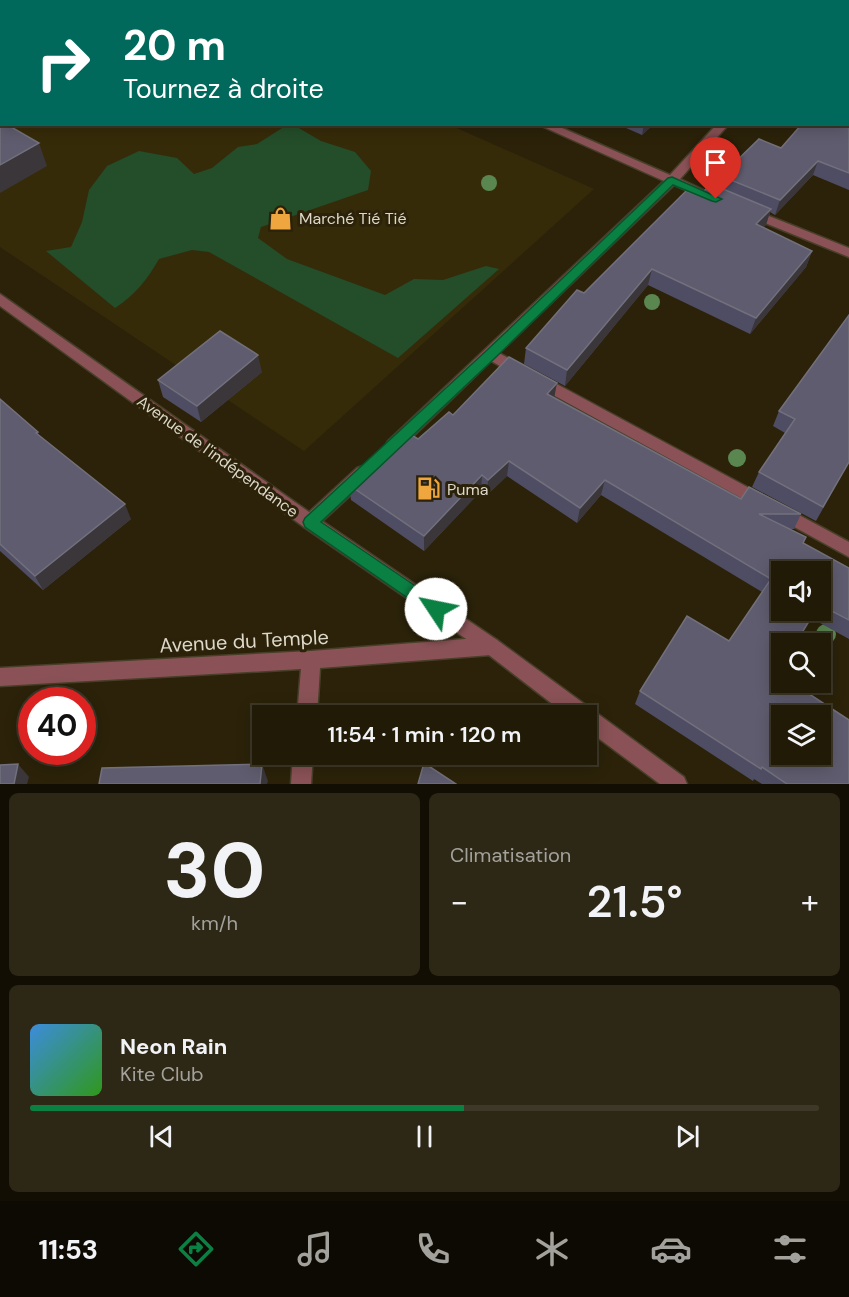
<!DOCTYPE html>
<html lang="fr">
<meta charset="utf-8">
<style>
:root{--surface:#201a07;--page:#2d2715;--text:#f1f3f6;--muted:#a2a19b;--line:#3d3828;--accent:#0b8043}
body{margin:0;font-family:"DM Sans",sans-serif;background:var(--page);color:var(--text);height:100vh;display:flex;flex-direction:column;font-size:22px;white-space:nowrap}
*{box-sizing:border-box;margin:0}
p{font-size:20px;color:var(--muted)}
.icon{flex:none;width:33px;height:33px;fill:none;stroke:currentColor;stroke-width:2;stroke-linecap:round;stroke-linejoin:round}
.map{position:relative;height:784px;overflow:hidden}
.side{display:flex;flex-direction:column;gap:9px;padding:9px;background:#120e04;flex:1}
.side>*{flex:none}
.guide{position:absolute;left:0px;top:0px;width:849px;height:126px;box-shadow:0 3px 15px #0003,0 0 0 2px var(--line);background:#00695c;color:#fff;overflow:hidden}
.buttons{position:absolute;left:771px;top:561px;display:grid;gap:12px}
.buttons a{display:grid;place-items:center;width:60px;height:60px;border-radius:0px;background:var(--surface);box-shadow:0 3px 15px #0003,0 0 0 2px var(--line);font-size:30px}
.speed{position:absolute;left:18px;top:687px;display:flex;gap:12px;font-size:30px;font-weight:700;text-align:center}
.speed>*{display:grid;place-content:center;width:78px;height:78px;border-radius:50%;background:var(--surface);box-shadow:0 3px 15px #0003,0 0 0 2px var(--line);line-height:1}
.speed .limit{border:9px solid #d22;background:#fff;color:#111}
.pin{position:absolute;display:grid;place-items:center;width:51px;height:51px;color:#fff;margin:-62px -26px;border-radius:50% 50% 50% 0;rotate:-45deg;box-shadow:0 0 6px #0007}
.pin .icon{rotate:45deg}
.me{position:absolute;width:66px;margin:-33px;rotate:304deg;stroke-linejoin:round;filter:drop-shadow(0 0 4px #0008)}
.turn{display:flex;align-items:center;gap:21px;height:126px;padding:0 24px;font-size:27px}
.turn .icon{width:78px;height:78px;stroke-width:2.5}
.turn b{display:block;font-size:42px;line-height:51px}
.big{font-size:45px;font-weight:600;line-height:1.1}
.side .tile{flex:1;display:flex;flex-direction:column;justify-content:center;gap:9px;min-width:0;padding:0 21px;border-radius:9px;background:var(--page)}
.side .dial{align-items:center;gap:0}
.dial b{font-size:78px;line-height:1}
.song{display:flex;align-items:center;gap:18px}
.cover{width:72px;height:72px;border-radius:9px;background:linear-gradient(135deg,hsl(210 70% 55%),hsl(110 70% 35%))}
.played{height:6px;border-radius:3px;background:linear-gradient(90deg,var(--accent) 55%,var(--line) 55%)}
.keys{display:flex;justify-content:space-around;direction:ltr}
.heat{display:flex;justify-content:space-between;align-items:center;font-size:33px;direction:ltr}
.side .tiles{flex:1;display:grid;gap:9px;grid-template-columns:1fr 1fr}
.tile:last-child{grid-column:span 2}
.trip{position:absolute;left:252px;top:705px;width:345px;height:60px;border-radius:0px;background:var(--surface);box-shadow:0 3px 15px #0003,0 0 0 2px var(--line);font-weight:600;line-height:60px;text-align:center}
.dock{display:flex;height:96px;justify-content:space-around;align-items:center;background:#0d0a03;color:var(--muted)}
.dock .icon{width:42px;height:42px}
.dock .on{color:var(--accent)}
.dock b{font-size:27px;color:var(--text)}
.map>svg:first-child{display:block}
.built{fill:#362b09}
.green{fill:#244d2a}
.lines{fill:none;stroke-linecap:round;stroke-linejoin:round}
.minor-casing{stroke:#473f28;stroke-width:3}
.tertiary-casing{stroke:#473f28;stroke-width:3}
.minor{fill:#8a5256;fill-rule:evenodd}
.tertiary{fill:#8a5256;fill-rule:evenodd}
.tree{fill:#5a8650}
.wall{fill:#4f4d63;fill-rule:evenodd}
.shaded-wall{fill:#3a363a}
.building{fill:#5e5c6e;stroke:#72707c;stroke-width:1.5;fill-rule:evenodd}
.route{fill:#0b8043;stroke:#07532c;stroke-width:1.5}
.labels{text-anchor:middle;stroke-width:6;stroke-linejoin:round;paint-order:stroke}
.poi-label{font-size:16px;fill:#ddd8c9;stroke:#2b2209;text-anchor:start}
.street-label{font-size:16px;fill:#ddd8c9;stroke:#2b2209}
.near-street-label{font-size:20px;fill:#ddd8c9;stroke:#2b2209}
</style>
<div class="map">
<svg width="849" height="784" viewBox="0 0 849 784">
<rect width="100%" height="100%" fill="#2b2209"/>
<polygon class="built" points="0,0 176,1 2,2 2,124 450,125 594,189 304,451 0,247"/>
<path class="green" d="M292 124 321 141 355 152 371 171 368 190 261 227 258 238 287 259 385 295 414 279 443 280 486 266 499 269 398 358 209 252 192 250 159 259C147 280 135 295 115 308L46 251 71 247 82 222 89 190 107 166 139 151 177 158 194 174 212 168 238 147 257 144 287 125Z"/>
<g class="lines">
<defs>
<g id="minor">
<polygon points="248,0 260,0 261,2 249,2"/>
<polygon points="838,0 849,0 848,2 837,2"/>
<polygon points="537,124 553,124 670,175 717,124 729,124 680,179 727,201 721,205 717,204 674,185 499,353 849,542 849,557 491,361 400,449 394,451 388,449 386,445 388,441 664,181"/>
<polygon points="749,208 849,248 849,257 745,215 743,212"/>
<polygon points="363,466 369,468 371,473 369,478 316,527 310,529 304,527 302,522 304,517 357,468"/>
<polygon points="491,637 497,640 500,646 497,652 491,655 320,668 317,716 297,716 301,669 0,686 0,668 311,651"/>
<polygon points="293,754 313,754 311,784 291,784"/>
</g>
<polygon id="tertiary" points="0,294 316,517 497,640 684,777 687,784 660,784 586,729 586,716 568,716 485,652 304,527 0,306"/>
</defs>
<use href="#minor" class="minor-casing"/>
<use href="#tertiary" class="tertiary-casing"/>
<use href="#minor" class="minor"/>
<use href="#tertiary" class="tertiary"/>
</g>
<g class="tree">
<circle cx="489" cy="183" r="8"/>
<circle cx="652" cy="302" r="8"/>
<circle cx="737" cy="458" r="9"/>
<circle cx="826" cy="634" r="10"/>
</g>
<g class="wall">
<polygon points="316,0 796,0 794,2 319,2"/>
<polygon points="849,104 849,190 813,175 775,215 770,212 766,225 763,227 812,251 806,267 750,334 648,285 565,386 524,364 526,348 584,293 699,196 718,187 721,176 781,148 848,124"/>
<polygon points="617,124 654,124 642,135"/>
<polygon points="849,315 849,462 816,521 752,487 759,472 785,433 773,426 779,411"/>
<polygon points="262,372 201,422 163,397 158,380"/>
<path d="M554 397 741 499 801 514 794 529H790L803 543 849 568V639L811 618 778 670 803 690 849 784H762L754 779 753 781 635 704 640 691 729 641 762 592 601 495 577 523 507 476 487 495 481 491 424 551 351 500 349 485 453 415ZM820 572V610H782Z"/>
<polygon points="0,399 131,519 43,590 0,551"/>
</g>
<g class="shaded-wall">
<polygon points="785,0 796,0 794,2 784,2"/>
<polygon points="644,124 654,124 642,135"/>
<polygon points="39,143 47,166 0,193 0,165"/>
<polygon points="818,161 813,175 775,215 780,200"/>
<polygon points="771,209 766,225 751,240 756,224"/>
<polygon points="812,251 806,267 750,334 756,318"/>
<polygon points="652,269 648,285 565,386 567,370"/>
<polygon points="258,355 262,372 201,422 197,406"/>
<polygon points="557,383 554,399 547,394"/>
<polygon points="509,461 507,476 487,495 488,480"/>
<polygon points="482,475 481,491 424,551 424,536"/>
<polygon points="605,480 601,495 577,523 580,508"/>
<polygon points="125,504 131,519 43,590 35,576"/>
<polygon points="18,764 29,777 27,784 14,784"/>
<polygon points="262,764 268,781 267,784 260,784"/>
</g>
<g class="building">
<polygon points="347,0 676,0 677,2 350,2"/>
<polygon points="692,0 785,0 784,2 697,2"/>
<polygon points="849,104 849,173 818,161 780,200 721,176 759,139 781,148 802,124 848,124 848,107"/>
<polygon points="0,121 2,122 2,124 6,124 39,143 0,165"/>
<polygon points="711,184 771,209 756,224 812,251 756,318 652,269 567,370 526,348 577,290 584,293 686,191 699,196"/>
<polygon points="849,315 849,462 823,507 759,472 795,419 779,411"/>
<polygon points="220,331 258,355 197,406 158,380"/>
<path d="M509 357 557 383 547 394 741 499 749 487 801 514H759L806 537 803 543 849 568V620L820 605V572H782V610H816L795 644H782V666L778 670 782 672V682H799L805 686 803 690 849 720V784H787L762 767 761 769 640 691 687 616 729 641 771 579 605 480 580 508 509 461 488 480 482 475 424 536 349 485 405 431 418 439 449 412 453 415ZM782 716H820V754H782Z"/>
<polygon points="0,399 38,432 36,433 125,504 35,576 0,544"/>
<polygon points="424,763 456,784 418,784"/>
<polygon points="18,764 14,784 0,784 0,765"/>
<polygon points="262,764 260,784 99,784 102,768"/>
</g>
<polygon class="route" points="672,177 722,199 716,202 712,201 673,185 495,358 321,522 442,604 445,609 442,614 436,616 431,614 305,527 303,522 305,518 486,351 668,178"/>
<defs>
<symbol id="shop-bare" viewBox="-9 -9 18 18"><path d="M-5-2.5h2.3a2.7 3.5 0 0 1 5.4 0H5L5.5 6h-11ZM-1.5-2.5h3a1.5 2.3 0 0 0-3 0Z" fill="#f0a63e" stroke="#2b2209" stroke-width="2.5" paint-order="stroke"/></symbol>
<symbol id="fuel-bare" viewBox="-9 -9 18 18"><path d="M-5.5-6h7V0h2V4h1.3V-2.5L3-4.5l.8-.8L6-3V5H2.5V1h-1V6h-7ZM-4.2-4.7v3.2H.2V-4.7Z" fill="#f0a63e" stroke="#2b2209" stroke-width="2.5" paint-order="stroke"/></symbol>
</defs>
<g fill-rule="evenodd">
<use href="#shop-bare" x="264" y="202" width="33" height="33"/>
<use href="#fuel-bare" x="412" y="472" width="33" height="33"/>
</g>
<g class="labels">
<g class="poi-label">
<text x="299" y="224">Marché Tié Tié</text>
<text x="447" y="495">Puma</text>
</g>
<g class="street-label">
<text transform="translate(218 456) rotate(36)" y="6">Avenue de l'indépendance</text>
</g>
<g class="near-street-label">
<text transform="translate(244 641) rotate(-3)" y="7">Avenue du Temple</text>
</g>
</g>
</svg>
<div class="buttons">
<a><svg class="icon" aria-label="sound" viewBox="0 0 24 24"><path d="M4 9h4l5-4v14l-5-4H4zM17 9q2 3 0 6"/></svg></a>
<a><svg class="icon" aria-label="search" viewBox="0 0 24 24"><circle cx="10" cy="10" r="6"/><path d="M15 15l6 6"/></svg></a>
<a><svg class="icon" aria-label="layers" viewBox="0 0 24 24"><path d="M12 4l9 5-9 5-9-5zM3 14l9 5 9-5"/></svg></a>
</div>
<div class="speed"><div class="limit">40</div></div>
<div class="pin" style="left:716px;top:199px;background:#d93025"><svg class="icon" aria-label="arrive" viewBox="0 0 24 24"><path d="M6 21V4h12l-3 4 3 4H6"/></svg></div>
<svg class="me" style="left:436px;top:609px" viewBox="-20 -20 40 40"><circle r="19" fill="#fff"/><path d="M0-13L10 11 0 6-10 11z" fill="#0b8043"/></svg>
<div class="trip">11:54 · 1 min · 120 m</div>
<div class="guide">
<div class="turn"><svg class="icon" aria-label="right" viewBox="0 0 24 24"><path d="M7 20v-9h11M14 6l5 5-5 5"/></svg><div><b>20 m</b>Tournez à droite</div></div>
</div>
</div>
<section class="side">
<div class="tiles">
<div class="tile dial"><b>30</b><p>km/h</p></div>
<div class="tile"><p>Climatisation</p>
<div class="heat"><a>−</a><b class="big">21.5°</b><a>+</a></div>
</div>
<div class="tile">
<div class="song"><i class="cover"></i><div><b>Neon Rain</b><p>Kite Club</p></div></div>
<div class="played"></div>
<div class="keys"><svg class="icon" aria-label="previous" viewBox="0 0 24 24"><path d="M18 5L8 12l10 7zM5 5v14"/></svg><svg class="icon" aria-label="pause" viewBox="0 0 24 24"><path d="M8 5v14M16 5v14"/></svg><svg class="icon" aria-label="next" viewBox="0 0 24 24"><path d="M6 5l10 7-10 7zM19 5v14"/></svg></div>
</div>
</div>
</section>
<nav class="dock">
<b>11:53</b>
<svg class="icon on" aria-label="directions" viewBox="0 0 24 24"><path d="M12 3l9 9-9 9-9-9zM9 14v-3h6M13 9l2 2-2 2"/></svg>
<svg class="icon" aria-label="music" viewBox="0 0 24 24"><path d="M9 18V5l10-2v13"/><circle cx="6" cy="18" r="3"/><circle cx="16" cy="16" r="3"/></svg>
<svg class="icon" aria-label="phone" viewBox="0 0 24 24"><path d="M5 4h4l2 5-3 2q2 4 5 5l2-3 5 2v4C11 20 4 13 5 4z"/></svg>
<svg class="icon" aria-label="climate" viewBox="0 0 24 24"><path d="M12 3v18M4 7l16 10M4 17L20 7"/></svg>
<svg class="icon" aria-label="car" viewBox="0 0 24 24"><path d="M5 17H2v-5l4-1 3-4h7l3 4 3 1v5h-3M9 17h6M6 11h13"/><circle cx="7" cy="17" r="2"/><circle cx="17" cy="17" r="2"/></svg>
<svg class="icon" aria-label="filters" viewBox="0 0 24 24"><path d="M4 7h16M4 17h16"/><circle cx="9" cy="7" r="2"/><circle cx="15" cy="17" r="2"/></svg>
</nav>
